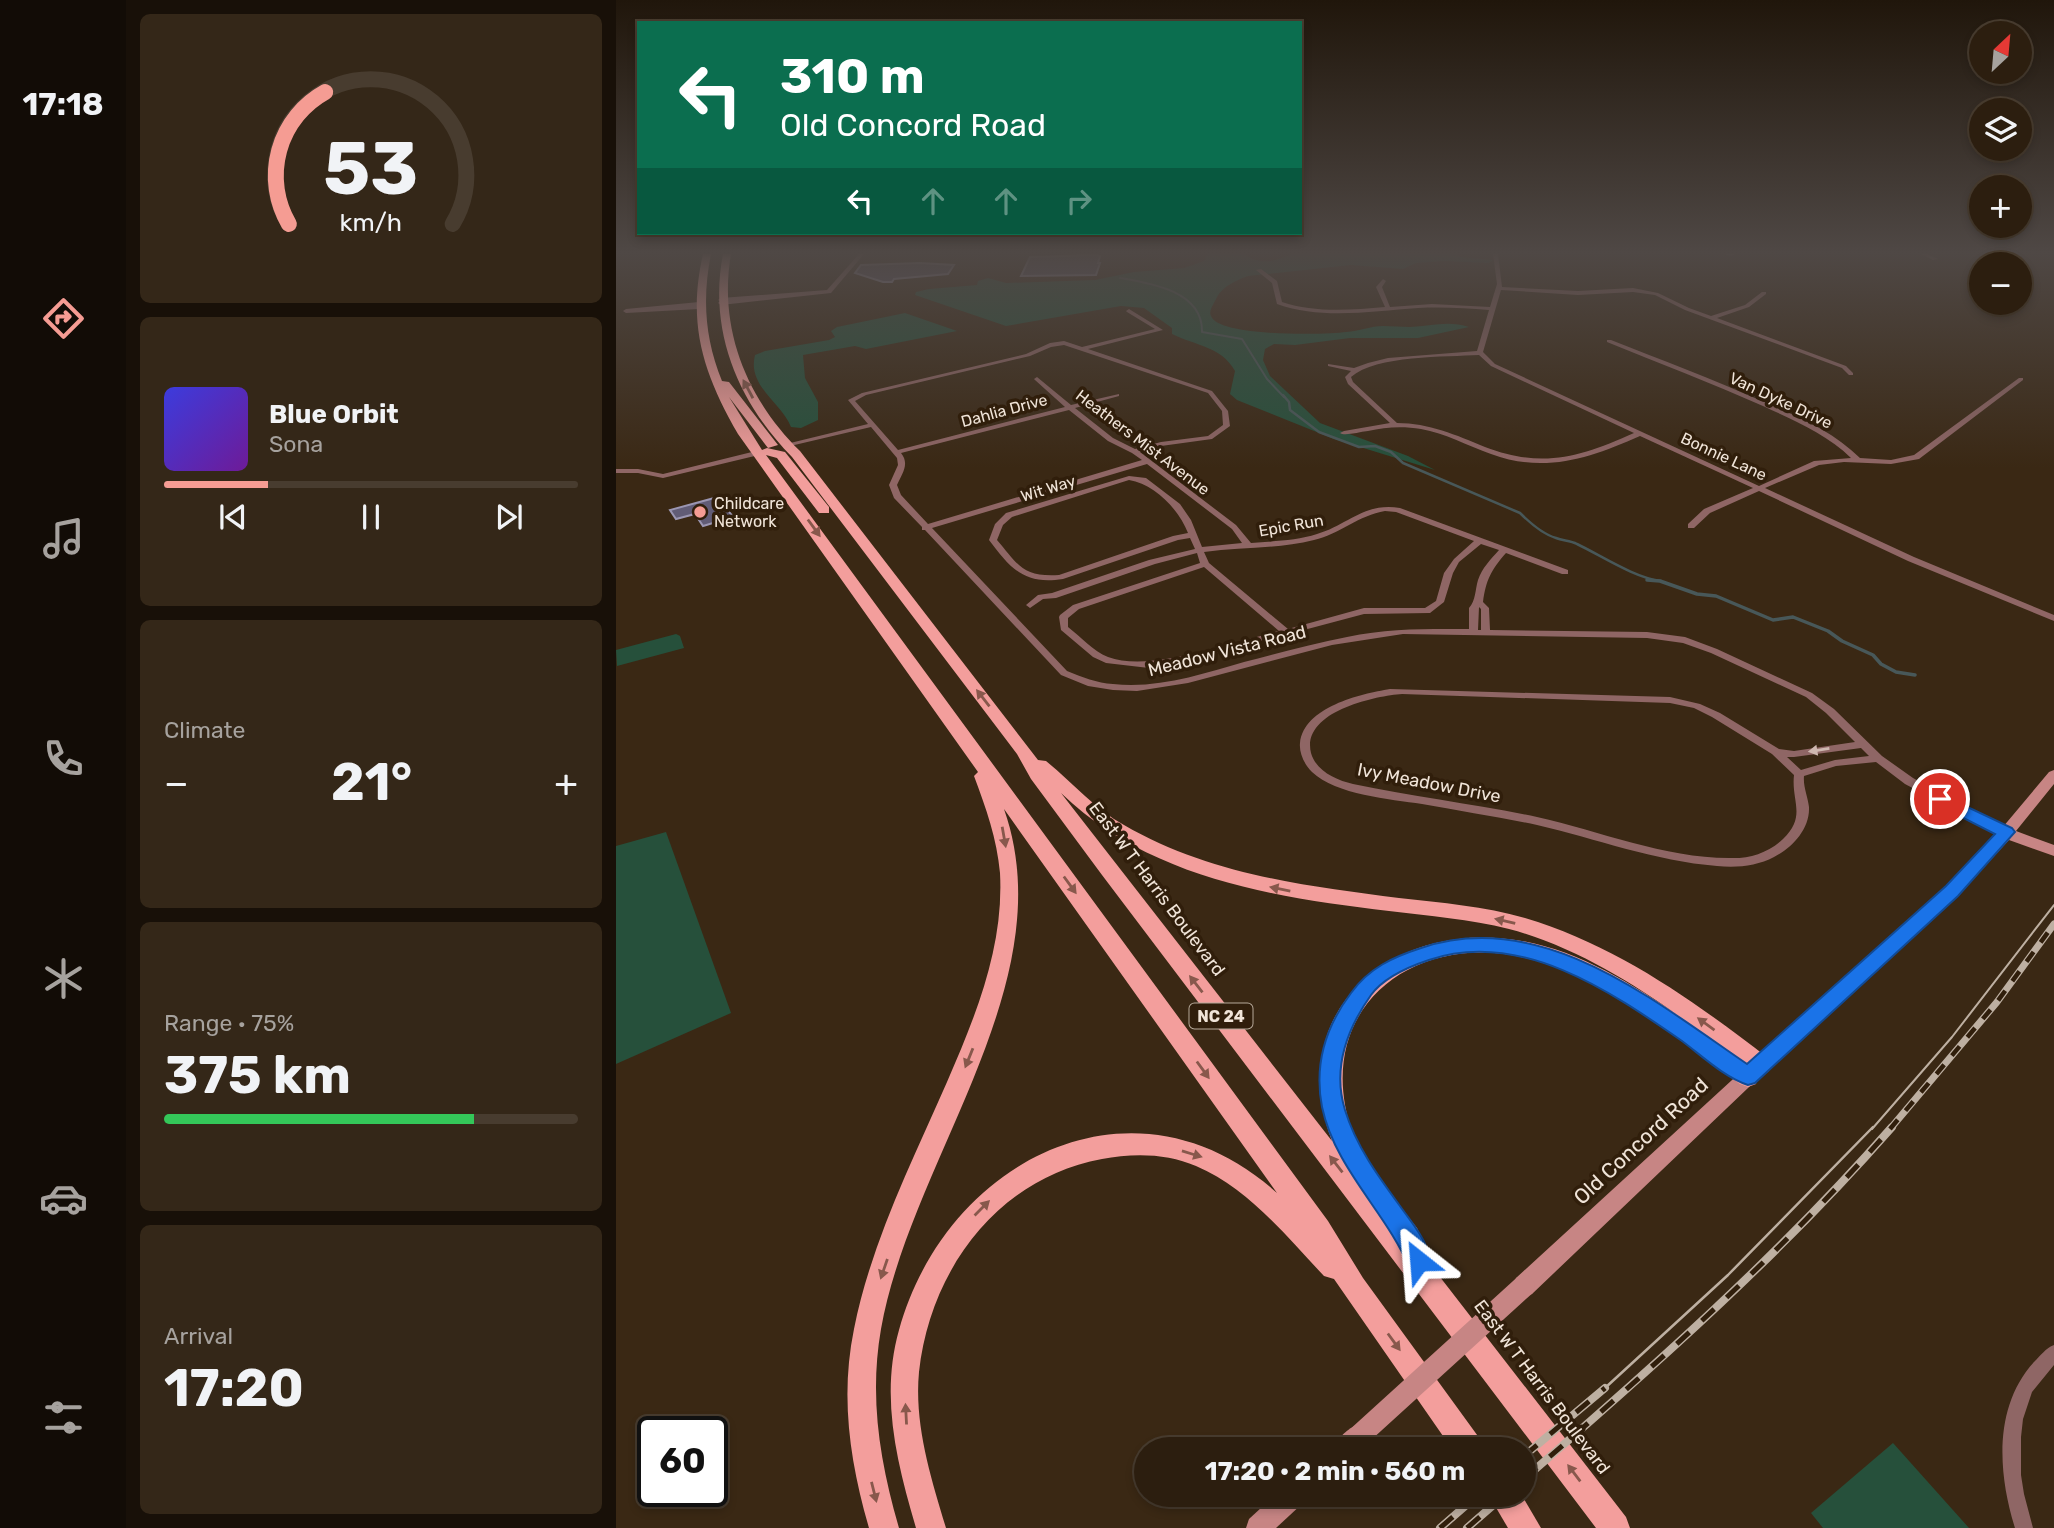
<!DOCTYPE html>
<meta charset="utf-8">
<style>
:root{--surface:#2c1e0f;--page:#342718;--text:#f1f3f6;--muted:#a6a29e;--line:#483c2f;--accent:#f59c93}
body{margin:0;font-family:Rubik,sans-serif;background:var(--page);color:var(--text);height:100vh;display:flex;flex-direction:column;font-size:26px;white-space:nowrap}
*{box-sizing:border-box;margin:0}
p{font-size:23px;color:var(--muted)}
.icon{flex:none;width:38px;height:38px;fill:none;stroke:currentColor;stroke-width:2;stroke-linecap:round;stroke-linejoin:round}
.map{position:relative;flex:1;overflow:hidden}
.panel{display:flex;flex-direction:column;gap:14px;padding:14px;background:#181008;width:490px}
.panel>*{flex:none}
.top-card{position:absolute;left:21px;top:21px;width:665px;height:214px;border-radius:0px;box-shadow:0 4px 10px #0003,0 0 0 2px var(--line);background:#0b6e4f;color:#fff;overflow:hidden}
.needle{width:46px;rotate:26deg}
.tools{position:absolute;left:1353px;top:21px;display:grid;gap:14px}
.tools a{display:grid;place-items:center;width:63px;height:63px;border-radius:50%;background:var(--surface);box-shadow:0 4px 10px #0003,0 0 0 2px var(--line);font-size:35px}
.speed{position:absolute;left:21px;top:1416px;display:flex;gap:14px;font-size:35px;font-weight:700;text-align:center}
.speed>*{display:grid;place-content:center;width:91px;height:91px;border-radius:50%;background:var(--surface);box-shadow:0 4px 10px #0003,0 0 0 2px var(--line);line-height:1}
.speed .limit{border:4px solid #111;border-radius:10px;background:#fff;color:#111}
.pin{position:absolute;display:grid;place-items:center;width:60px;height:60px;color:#fff;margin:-30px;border:4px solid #fff;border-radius:50%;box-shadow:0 2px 7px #0007}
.me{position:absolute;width:77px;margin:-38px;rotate:332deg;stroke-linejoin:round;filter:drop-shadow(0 0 5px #0008)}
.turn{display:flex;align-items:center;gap:24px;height:147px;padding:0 28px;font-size:32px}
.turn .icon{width:91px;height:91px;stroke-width:2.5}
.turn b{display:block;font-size:49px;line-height:60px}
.lanes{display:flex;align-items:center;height:66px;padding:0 28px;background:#0003;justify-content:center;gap:35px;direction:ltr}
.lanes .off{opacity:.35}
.big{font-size:52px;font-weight:700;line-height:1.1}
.panel .widget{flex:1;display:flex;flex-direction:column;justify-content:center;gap:10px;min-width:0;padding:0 24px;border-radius:10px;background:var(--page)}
.panel .dial{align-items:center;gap:0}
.dial svg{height:182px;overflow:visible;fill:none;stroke:var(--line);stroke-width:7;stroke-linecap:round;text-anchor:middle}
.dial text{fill:var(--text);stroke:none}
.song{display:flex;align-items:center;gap:21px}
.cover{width:84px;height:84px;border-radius:10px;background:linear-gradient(135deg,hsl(240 70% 55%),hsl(280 70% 35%))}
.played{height:7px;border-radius:4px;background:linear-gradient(90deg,var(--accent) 25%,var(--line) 25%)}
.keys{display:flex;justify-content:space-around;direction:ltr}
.heat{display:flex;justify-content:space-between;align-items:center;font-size:38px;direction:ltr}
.charge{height:10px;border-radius:5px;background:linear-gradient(90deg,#34c759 75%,var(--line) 0)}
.trip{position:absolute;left:518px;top:1437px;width:402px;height:70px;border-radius:35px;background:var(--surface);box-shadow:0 4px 10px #0003,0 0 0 2px var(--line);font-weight:700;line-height:70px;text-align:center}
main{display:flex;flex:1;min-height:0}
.dock{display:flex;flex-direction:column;width:126px;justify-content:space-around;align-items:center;background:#120c06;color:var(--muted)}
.dock .icon{width:49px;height:49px}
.dock .active{color:var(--accent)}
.dock b{font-size:32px;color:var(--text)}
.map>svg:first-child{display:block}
.green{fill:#26503b}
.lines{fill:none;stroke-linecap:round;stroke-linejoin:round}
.stream-far2{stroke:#485859;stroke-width:2}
.stream-far1{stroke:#485859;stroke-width:2.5}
.stream{stroke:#485859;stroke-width:3.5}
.building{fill:#615c76;stroke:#9b96b2;stroke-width:2}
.street{fill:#8f6665;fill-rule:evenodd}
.secondary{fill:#c78584;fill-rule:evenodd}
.primary{fill:#f39e9c;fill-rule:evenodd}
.tram-far1{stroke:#beb0a2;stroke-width:2}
.tram{stroke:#beb0a2;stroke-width:2.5}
.rail-far1-casing{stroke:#beb0a2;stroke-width:7}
.rail-casing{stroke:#beb0a2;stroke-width:8}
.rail-far1{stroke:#301e0b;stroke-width:4.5;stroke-dasharray:12;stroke-linecap:butt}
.rail{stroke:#301e0b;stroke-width:5;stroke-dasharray:17;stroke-linecap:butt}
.secondary-bridge{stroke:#c78584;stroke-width:22}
.oneway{fill:#88584c}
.oneway2{fill:#ceb8b0}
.route{fill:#1a73e8;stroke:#114b97;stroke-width:2}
.poi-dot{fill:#f59c93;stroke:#301e0b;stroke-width:2.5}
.labels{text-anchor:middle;stroke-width:7;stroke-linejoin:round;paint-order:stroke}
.far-street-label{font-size:16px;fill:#f0e4d8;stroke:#301e0b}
.far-poi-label{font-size:16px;fill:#f0e4d8;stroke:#301e0b;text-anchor:start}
.shield{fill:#301e0b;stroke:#b6a99a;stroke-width:2}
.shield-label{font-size:16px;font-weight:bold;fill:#f0e4d8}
.street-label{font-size:18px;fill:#f0e4d8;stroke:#301e0b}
.near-street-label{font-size:21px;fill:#f0e4d8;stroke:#301e0b}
</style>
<main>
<nav class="dock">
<b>17:18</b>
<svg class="icon active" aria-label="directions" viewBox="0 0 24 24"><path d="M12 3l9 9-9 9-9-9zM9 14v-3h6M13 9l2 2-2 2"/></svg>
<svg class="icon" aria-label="music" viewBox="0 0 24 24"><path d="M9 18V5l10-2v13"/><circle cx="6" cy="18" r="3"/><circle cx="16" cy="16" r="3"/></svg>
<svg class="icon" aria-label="phone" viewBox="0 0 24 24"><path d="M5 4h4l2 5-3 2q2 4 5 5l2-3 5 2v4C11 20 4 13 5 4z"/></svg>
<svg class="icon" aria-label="climate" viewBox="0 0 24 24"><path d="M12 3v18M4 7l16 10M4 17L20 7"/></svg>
<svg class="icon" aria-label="car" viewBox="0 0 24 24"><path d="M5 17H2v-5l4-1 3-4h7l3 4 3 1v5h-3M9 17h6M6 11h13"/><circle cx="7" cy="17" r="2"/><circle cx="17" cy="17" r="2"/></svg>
<svg class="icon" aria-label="filters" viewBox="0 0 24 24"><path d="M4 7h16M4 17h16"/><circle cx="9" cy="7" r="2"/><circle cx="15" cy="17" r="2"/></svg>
</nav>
<section class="panel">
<div class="widget dial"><svg viewBox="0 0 100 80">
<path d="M14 69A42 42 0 1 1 86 69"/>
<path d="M14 69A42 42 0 0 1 30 11" stroke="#f59c93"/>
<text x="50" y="56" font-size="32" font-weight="700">53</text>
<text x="50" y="72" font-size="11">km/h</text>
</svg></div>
<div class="widget">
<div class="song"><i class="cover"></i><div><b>Blue Orbit</b><p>Sona</p></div></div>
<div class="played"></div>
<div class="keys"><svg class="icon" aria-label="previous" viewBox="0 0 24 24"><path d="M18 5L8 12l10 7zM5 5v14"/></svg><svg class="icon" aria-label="pause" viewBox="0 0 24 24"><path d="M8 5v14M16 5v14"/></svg><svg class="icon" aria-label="next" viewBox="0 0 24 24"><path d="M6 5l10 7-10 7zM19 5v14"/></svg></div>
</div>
<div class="widget"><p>Climate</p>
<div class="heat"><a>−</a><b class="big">21°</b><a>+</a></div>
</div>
<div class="widget"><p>Range · 75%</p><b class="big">375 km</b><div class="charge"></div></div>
<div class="widget"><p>Arrival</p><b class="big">17:20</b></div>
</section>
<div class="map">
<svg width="1438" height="1528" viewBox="0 0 1438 1528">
<rect width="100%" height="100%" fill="#3a2814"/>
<g class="green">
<path d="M591 254H628C642 265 660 262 675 254H841L844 257 877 260 873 263 828 261 800 263 787 269 735 265 632 276C621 280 607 286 601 297 599 302 592 311 595 316 602 337 710 335 730 332 743 331 755 326 767 326 776 326 785 327 794 327 814 326 833 320 853 327L802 338H734L679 345 658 344 649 349 647 360 654 376 704 423 792 456 819 470 718 439 621 400 614 394 619 371C605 346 580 346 556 334V328L528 308 505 306 390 326 299 295 300 292 313 289 361 285 362 281 372 278 390 283 479 280 518 272 568 268 588 261Z"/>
<path d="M289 313 341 331 250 349 239 346 187 355 189 378 202 402V420L185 428 175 427C165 402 131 386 139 355L149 351 213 340 219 337 215 331 221 327Z"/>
<polygon points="60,634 64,636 68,648 1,666 0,650"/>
<polygon points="50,832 115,1013 0,1064 0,846"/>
<polygon points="1277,1443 1353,1528 1207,1528 1195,1513"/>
</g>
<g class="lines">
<path class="stream-far2" d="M504 278C534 283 587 291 586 332L626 339 651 379 668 397"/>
<path class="stream-far1" d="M667 395 673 402 674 410 703 432 743 447 759 446 775 452 787 463 904 513C914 523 926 534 940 538 947 541 954 540 961 544 986 556 1019 578 1045 581"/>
<polyline class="stream" points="1031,580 1044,581 1081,594 1100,596 1157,620 1177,617 1212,631 1226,641 1257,655 1265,664 1280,672 1299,675"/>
</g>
<g class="building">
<polygon points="480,255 484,256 482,263 484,263 480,275 405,276 414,257"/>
<polygon points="304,263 338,265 332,274 278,279 276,282 267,282 239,273 245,265"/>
<polygon points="102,497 117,517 87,526 79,514 60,519 54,510"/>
</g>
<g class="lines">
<g class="street">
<polygon points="243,254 248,254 215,293 105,305 102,303 104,301 102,300 105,298 211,290"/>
<path d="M877 254H882L886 287 962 291 1017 288 1042 293 1073 308 1095 316 1129 305 1146 292H1150V294L1133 307 1101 318 1230 366 1237 373V375H1233L1226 368 1069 310 1039 295 1017 292 962 295 885 290 867 352 879 364 1143 486 1198 461 1235 458C1211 434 1177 420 1147 406 1095 383 1043 363 991 342V340H995C1046 360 1096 379 1146 401 1181 416 1217 431 1244 458L1275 460 1298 455 1403 378H1407V380L1303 459 1275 464 1228 462 1203 465 1149 488 1298 557 1438 615V621L1292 561 1143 491 1094 513 1078 528H1072V524L1088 509 1137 488 1024 436C974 458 929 474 875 454 852 446 829 433 805 429 787 426 769 427 752 431 743 432 734 435 726 434L724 433 728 431 774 423 732 384 729 377 735 371 712 366V364L738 368 752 363 772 358 861 351 873 310C850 308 826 307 802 308 756 311 706 320 661 304L656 283 640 270 645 269 661 281 666 302C698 313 735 310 769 307L760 287 767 279 770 281 766 287 774 307 816 304 874 307 881 284ZM863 355 875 366 1018 433C964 457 927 469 869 447 840 435 813 423 781 423L737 382 735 377C760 355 830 357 863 355Z"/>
<polygon points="1108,254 1119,254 1116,256"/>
<polygon points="1305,254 1311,254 1322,259 1317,260"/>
<polygon points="83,302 86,304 84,305 86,307 83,309 10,313 7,311 10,309"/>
<path d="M513 309 547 330 472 349 596 391 612 411 614 426 596 439 545 446 524 452 620 525 635 543C656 541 680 541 701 534 732 525 748 502 784 508L952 570V574H946L890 553C875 570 870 580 867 602L873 608 874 630 1031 632 1069 637 1101 649 1196 693 1218 709 1266 756 1297 778 1394 830 1396 833 1394 836H1386L1289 784 1260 762 1220 766 1188 776C1187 787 1192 797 1193 807 1194 829 1176 848 1158 857 1141 866 1121 868 1101 866 1039 861 981 839 921 825 883 817 844 811 806 804 774 799 720 795 696 772 688 764 683 753 684 743 688 707 744 694 774 689L1054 697 1084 704 1104 713 1163 749 1178 751 1239 742 1210 713 1190 697 1095 653 1067 643 1031 638 787 634 716 645 572 683 521 691 497 690 472 686 445 675 309 530H306V527L278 498 273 485 282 465 281 458 255 427 170 447 166 445 252 424 232 400 246 393 410 354 434 343 448 341 466 347 539 329 511 312 510 311ZM448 345 592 393 606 411 607 425 592 436 545 442 519 449 497 438 459 408 503 396V394L455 405 421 377 418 379 419 380 449 407 282 450 239 401 250 395 414 356 435 347ZM453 410 492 441 516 453 526 460 312 524 285 495 281 485C286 474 294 464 285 453ZM531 464 616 529 626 543 586 547 575 520 564 504 530 478 513 476 390 513 379 524 373 540C395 569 408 585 447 579L562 540 574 538 579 549 533 560 436 593 422 595 410 605 414 608 427 599 440 598 539 564 581 553 584 563 457 605 444 615 443 617 445 630 477 657 490 663 533 668 564 663 748 614 814 613 828 602 837 573 843 562 865 544 883 550C875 559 866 568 862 580 859 590 860 600 853 608V629C811 629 773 628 731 637 697 644 662 653 628 662 586 674 542 689 497 684 481 683 466 677 451 671L316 528ZM513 480C539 484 563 510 572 533L557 536 443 575C407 577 403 566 381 540L387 525 396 517ZM769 511 780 512 858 541 838 559 828 573 820 601 809 608H748L672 629 593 563 588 552C625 547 662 549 698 540 724 534 743 515 769 511ZM588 567 663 631C619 642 534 673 492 657 477 651 465 637 452 627V618L463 609ZM863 607 865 609V630H862ZM786 694 1054 703 1078 708 1096 717 1156 754 1178 775C1175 801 1191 816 1167 839 1152 853 1133 859 1113 858 1048 858 984 831 921 817 860 804 798 797 737 784 720 780 700 771 695 753 685 712 758 696 786 694ZM1245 748 1253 756 1219 760 1185 770 1171 757H1178Z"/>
<polygon points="144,450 147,450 147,454 47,478 22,473 0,473 0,469 22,469 47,474"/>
<path d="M1438 1345V1365L1416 1392 1407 1419 1405 1437V1475L1408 1494 1417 1528H1399C1382 1474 1377 1407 1418 1362 1424 1356 1430 1348 1438 1345Z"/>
</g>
<g class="secondary">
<polygon points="1438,770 1438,784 1400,831 1438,845 1438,856 1393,840 1342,895 1177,1045 916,1294 908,1297 900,1294 897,1286 900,1278 1165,1035 1330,887 1376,840 1433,772"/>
<path d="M743 1424 751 1428 755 1436 746 1449H717C722 1437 731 1429 743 1424Z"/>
<polygon points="660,1494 690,1494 687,1503 660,1528 630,1528 633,1519"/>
</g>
<g class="primary">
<path d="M87 254H95C86 299 89 339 106 381L113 382 162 445 152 448 113 397 146 450 151 448 169 452 213 507V513H203L161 458 150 455 712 1221 747 1278 864 1439 869 1449H836L718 1279 708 1276C670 1236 632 1188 580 1166 551 1153 516 1153 486 1159 382 1178 314 1270 303 1372 298 1425 315 1478 330 1528H300C281 1463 264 1397 283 1330 330 1160 518 1064 661 1193L388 809C449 983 295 1159 265 1329 253 1398 264 1462 283 1528H253C234 1462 224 1397 238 1329 255 1243 296 1162 331 1082 360 1015 388 947 384 873 381 839 370 808 358 776L362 772 122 434C87 373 71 324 87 254Z"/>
<path d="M107 254H115C102 329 131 399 184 451L422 760 430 761C456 782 479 809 508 825 592 874 689 886 783 898 826 903 868 906 909 918 1000 945 1078 1001 1152 1058L1155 1065 1152 1072 1142 1074 1140 1084 1132 1087 1124 1084C1058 1037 990 977 909 958 809 933 710 995 729 1105 737 1152 773 1192 801 1228L805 1237 800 1246 1010 1517 1014 1528H980L486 875 415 779 401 754 176 457C122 402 92 331 107 254ZM445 793C533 878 656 897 773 911 813 916 854 919 893 929 954 945 1012 980 1063 1016 1016 984 963 951 906 941 780 918 666 1008 716 1141Z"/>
<polygon points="872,1494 905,1494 925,1528 892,1528"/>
</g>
<polyline class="tram-far1" points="1256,1129 1336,1037 1438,905"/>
<polyline class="tram" points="989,1388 1112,1275 1257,1127"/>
<defs>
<polyline id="rail-far1" points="1274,1129 1381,1002 1438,924"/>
<g id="rail">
<polyline points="908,1456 989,1388"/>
<path d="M908 1479C1036 1368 1164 1255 1276 1127"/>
<polyline points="824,1528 863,1494"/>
<polyline points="851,1528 890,1494"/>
</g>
</defs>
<use href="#rail-far1" class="rail-far1-casing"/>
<use href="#rail" class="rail-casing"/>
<use href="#rail-far1" class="rail-far1"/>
<use href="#rail" class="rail"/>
<polyline class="secondary-bridge" points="743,1436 908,1286"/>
</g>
<defs><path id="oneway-solid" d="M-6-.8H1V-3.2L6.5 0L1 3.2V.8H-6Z" transform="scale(1.75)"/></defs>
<g class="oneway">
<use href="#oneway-solid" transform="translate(132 389) rotate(-118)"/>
<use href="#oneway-solid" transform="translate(198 528) rotate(54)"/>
<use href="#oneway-solid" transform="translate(367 698) rotate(-128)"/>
<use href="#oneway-solid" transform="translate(388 837) rotate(80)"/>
<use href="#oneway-solid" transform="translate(454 885) rotate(54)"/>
<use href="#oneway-solid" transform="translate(664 889) rotate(-169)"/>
<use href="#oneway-solid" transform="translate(889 921) rotate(-167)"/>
<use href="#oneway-solid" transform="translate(580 984) rotate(-128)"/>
<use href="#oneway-solid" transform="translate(1090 1024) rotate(-144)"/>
<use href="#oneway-solid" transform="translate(353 1058) rotate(112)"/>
<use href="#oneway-solid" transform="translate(587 1070) rotate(54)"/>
<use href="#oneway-solid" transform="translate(576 1154) rotate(17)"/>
<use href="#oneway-solid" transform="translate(720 1164) rotate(-128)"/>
<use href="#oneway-solid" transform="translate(366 1208) rotate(-45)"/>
<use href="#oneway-solid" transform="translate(268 1269) rotate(109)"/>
<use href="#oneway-solid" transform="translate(778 1342) rotate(54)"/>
<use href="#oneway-solid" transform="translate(290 1414) rotate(-93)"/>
<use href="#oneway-solid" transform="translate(958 1473) rotate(-127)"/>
<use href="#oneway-solid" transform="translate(258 1492) rotate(76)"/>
</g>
<use class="oneway2" href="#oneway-solid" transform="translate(1203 750) rotate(171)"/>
<linearGradient id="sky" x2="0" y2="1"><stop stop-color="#20160b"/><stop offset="0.54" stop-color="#4f4845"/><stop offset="1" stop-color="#4f4845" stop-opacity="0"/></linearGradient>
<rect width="1438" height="468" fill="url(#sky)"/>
<path class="route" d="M1324 794 1396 828 1399 832 1342 896 1139 1083 1132 1085C1108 1077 1086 1056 1066 1041 994 991 904 929 813 960 792 967 768 977 755 995 731 1029 716 1068 729 1110 740 1146 762 1176 784 1206 793 1219 804 1231 810 1246L815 1261 811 1269 803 1272 794 1269C771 1213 719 1169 706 1107 698 1065 710 1026 735 993 753 968 777 957 805 948 925 907 1037 1000 1131 1064L1330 886 1379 834 1318 803 1316 799 1318 795Z"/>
<circle class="poi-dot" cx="84" cy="512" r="7"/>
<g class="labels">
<g class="far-street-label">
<text transform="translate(1165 400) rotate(25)" y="6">Van Dyke Drive</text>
<text transform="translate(388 410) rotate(-15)" y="6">Dahlia Drive</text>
<text transform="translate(527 442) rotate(37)" y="6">Heathers Mist Avenue</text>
<text transform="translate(1108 456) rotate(25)" y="6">Bonnie Lane</text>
<text transform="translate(432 488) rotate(-17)" y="6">Wit Way</text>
<text transform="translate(675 525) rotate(-10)" y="6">Epic Run</text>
</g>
<g class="far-poi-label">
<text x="98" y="509">Childcare<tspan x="98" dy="18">Network</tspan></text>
</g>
<rect class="shield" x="573.5" y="1003.5" width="63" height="25" rx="5"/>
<g class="shield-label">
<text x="605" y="1022">NC 24</text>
</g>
<g class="street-label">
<text transform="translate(611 651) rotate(-14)" y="6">Meadow Vista Road</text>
<text transform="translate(813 783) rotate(11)" y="6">Ivy Meadow Drive</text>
<text transform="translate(541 889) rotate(53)" y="6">East W T Harris Boulevard</text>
<text transform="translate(926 1387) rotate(53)" y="6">East W T Harris Boulevard</text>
</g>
<g class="near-street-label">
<text transform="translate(1025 1141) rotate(-43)" y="7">Old Concord Road</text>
</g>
</g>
</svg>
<div class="tools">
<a><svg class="needle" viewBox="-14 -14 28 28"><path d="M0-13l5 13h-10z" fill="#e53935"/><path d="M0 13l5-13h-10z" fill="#a6a29e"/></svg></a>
<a><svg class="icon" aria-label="layers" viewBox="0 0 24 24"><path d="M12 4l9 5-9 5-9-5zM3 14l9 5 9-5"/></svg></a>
<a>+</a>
<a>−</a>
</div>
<div class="speed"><div class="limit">60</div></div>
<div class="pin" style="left:1324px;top:799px;background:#d93025"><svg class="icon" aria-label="arrive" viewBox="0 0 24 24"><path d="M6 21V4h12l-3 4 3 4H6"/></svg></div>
<svg class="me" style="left:803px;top:1261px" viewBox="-20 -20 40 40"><path d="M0-17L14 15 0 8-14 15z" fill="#1a73e8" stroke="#fff" stroke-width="4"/></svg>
<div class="trip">17:20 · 2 min · 560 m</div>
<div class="top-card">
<div class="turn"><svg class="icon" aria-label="left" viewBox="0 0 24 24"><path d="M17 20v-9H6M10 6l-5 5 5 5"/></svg><div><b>310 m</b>Old Concord Road</div></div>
<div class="lanes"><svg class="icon" aria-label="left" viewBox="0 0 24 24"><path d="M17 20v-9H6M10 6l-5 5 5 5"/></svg><svg class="icon off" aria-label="ahead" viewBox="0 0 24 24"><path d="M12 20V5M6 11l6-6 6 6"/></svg><svg class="icon off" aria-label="ahead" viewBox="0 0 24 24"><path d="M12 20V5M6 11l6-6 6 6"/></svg><svg class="icon off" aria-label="right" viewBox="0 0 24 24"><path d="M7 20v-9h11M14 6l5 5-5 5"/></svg></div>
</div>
</div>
</main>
